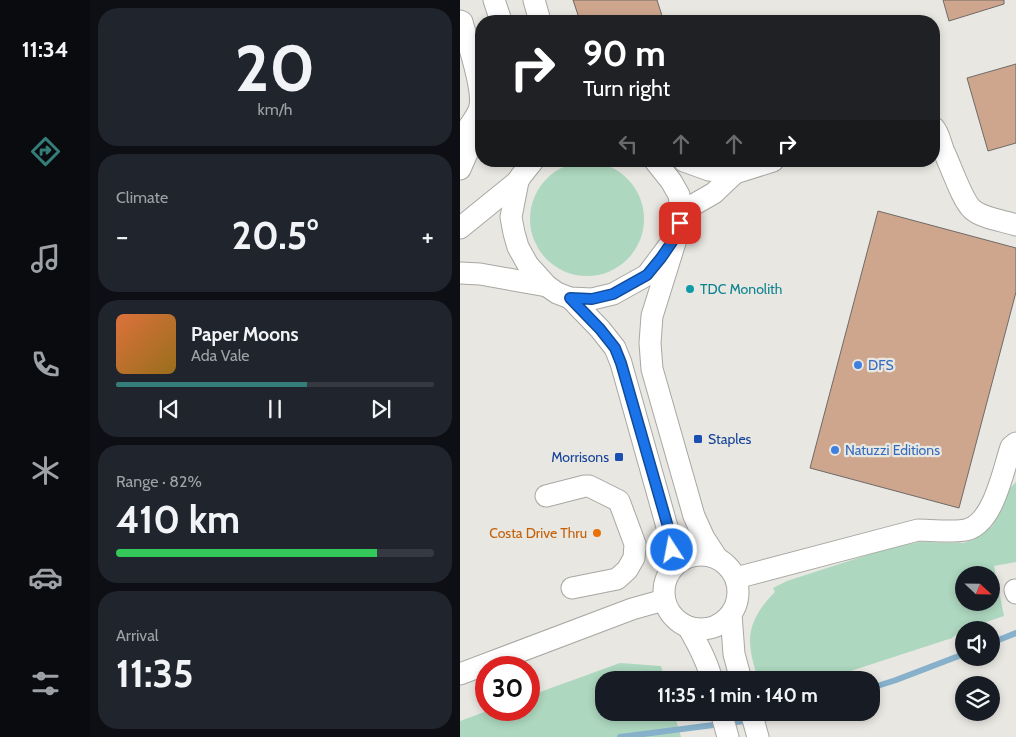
<!DOCTYPE html>
<meta charset="utf-8">
<style>
:root{--surface:#171b24;--page:#20242c;--text:#f1f3f6;--muted:#9ea1a6;--line:#363941;--accent:#347d78}
body{margin:0;font-family:Cabin,sans-serif;background:var(--page);color:var(--text);height:100vh;display:flex;flex-direction:column;font-size:19px;white-space:nowrap}
*{box-sizing:border-box;margin:0}
p{font-size:16px;color:var(--muted)}
.icon{flex:none;width:28px;height:28px;fill:none;stroke:currentColor;stroke-width:2;stroke-linecap:round;stroke-linejoin:round}
.map{position:relative;flex:1;overflow:hidden}
.drawer{display:flex;flex-direction:column;gap:8px;padding:8px;background:#0d0f14;width:370px}
.drawer>*{flex:none}
.hud{position:absolute;left:15px;top:15px;width:465px;height:152px;border-radius:20px;box-shadow:0 2px 8px #0003;background:#202124;color:#fff;overflow:hidden}
.needle{width:32px;rotate:112deg}
.fabs{position:absolute;left:495px;top:566px;display:grid;gap:10px}
.fabs a{display:grid;place-items:center;width:45px;height:45px;border-radius:50%;background:var(--surface);box-shadow:0 2px 8px #0003;font-size:25px}
.speed{position:absolute;left:15px;top:656px;display:flex;gap:10px;font-size:25px;font-weight:700;text-align:center}
.speed>*{display:grid;place-content:center;width:65px;height:65px;border-radius:50%;background:var(--surface);box-shadow:0 2px 8px #0003;line-height:1}
.speed .limit{border:8px solid #d22;background:#fff;color:#111}
.pin{position:absolute;display:grid;place-items:center;width:42px;height:42px;color:#fff;margin:-21px;border-radius:10px;box-shadow:0 2px 8px #0006}
.me{position:absolute;width:55px;margin:-28px;rotate:349deg;stroke-linejoin:round;filter:drop-shadow(0 0 4px #0008)}
.turn{display:flex;align-items:center;gap:18px;height:105px;padding:0 25px;font-size:22px}
.turn .icon{width:65px;height:65px;stroke-width:2.5}
.turn b{display:block;font-size:35px;line-height:42px}
.lanes{display:flex;align-items:center;height:48px;padding:0 25px;background:#0003;justify-content:center;gap:25px;direction:ltr}
.lanes .off{opacity:.35}
.big{font-size:38px;font-weight:700;line-height:1.1}
.drawer .tile{flex:1;display:flex;flex-direction:column;justify-content:center;gap:8px;min-width:0;padding:0 18px;border-radius:20px;background:var(--page)}
.drawer .dial{align-items:center;gap:0}
.dial b{font-size:65px;line-height:1}
.song{display:flex;align-items:center;gap:15px}
.cover{width:60px;height:60px;border-radius:8px;background:linear-gradient(135deg,hsl(20 70% 55%),hsl(40 70% 35%))}
.played{height:5px;border-radius:2px;background:linear-gradient(90deg,var(--accent) 60%,var(--line) 60%)}
.keys{display:flex;justify-content:space-around;direction:ltr}
.heat{display:flex;justify-content:space-between;align-items:center;font-size:28px;direction:ltr}
.charge{height:8px;border-radius:4px;background:linear-gradient(90deg,#34c759 82%,var(--line) 0)}
.trip{position:absolute;left:135px;top:671px;width:285px;height:50px;border-radius:20px;background:var(--surface);box-shadow:0 2px 8px #0003;font-weight:700;line-height:50px;text-align:center}
main{display:flex;flex:1;min-height:0}
.tabs{display:flex;flex-direction:column;width:90px;justify-content:space-around;align-items:center;background:#090b0e;color:var(--muted)}
.tabs .icon{width:35px;height:35px}
.tabs .selected{color:var(--accent)}
.tabs b{font-size:22px;color:var(--text)}
.map>svg:first-child{display:block}
.green{fill:#add7bf;fill-rule:evenodd}
.lines{fill:none;stroke-linecap:round;stroke-linejoin:round}
.stream{stroke:#87b1cb;stroke-width:6}
.building{fill:#cea68d;stroke:#6f6a67}
.minor-casing{stroke:#a8a7a2;stroke-width:23}
.minor{stroke:#fff;stroke-width:21}
.route-casing{stroke:#114b97;stroke-width:12}
.route{stroke:#1a73e8;stroke-width:9}
.culture-dot{fill:#0f9aa8;stroke:#e8e7e2;stroke-width:2}
.shop-dot{fill:#3f7fe0;stroke:#e8e7e2;stroke-width:2}
.transit-dot{fill:#1a4fb4;stroke:#e8e7e2;stroke-width:2}
.food-dot{fill:#e8710a;stroke:#e8e7e2;stroke-width:2}
.labels{text-anchor:middle;stroke-width:4.5;stroke-linejoin:round;paint-order:stroke}
.culture-label{font-size:14px;fill:#0d838f;stroke:#e8e7e2;text-anchor:start}
.shop-label{font-size:14px;fill:#366cbe;stroke:#e8e7e2;text-anchor:start}
.transit-label{font-size:14px;fill:#164399;stroke:#e8e7e2;text-anchor:start}
.food-label{font-size:14px;fill:#c56008;stroke:#e8e7e2;text-anchor:end}
</style>
<main>
<nav class="tabs">
<b>11:34</b>
<svg class="icon selected" aria-label="directions" viewBox="0 0 24 24"><path d="M12 3l9 9-9 9-9-9zM9 14v-3h6M13 9l2 2-2 2"/></svg>
<svg class="icon" aria-label="music" viewBox="0 0 24 24"><path d="M9 18V5l10-2v13"/><circle cx="6" cy="18" r="3"/><circle cx="16" cy="16" r="3"/></svg>
<svg class="icon" aria-label="phone" viewBox="0 0 24 24"><path d="M5 4h4l2 5-3 2q2 4 5 5l2-3 5 2v4C11 20 4 13 5 4z"/></svg>
<svg class="icon" aria-label="climate" viewBox="0 0 24 24"><path d="M12 3v18M4 7l16 10M4 17L20 7"/></svg>
<svg class="icon" aria-label="car" viewBox="0 0 24 24"><path d="M5 17H2v-5l4-1 3-4h7l3 4 3 1v5h-3M9 17h6M6 11h13"/><circle cx="7" cy="17" r="2"/><circle cx="17" cy="17" r="2"/></svg>
<svg class="icon" aria-label="filters" viewBox="0 0 24 24"><path d="M4 7h16M4 17h16"/><circle cx="9" cy="7" r="2"/><circle cx="15" cy="17" r="2"/></svg>
</nav>
<section class="drawer">
<div class="tile dial"><b>20</b><p>km/h</p></div>
<div class="tile"><p>Climate</p>
<div class="heat"><a>−</a><b class="big">20.5°</b><a>+</a></div>
</div>
<div class="tile">
<div class="song"><i class="cover"></i><div><b>Paper Moons</b><p>Ada Vale</p></div></div>
<div class="played"></div>
<div class="keys"><svg class="icon" aria-label="previous" viewBox="0 0 24 24"><path d="M18 5L8 12l10 7zM5 5v14"/></svg><svg class="icon" aria-label="pause" viewBox="0 0 24 24"><path d="M8 5v14M16 5v14"/></svg><svg class="icon" aria-label="next" viewBox="0 0 24 24"><path d="M6 5l10 7-10 7zM19 5v14"/></svg></div>
</div>
<div class="tile"><p>Range · 82%</p><b class="big">410 km</b><div class="charge"></div></div>
<div class="tile"><p>Arrival</p><b class="big">11:35</b></div>
</section>
<div class="map">
<svg width="556" height="737" viewBox="0 0 556 737">
<rect width="100%" height="100%" fill="#e8e7e2"/>
<g class="green">
<circle cx="127" cy="219" r="57"/>
<path d="M556 482V562L534 566 544 616 500 631 492 638 363 680H298C295 668 290 654 290 641 290 621 302 605 315 592L313 588 327 581 429 548 459 542 503 543 513 540 532 526 542 509 546 492ZM504 575H531V602H504Z"/>
<polygon points="160,663 201,666 205,680 144,680 144,712 214,713 221,737 0,737 0,721 30,710 69,710 69,696"/>
</g>
<g class="lines">
<g class="stream">
<polyline points="531,643 556,633"/>
<polyline points="411,688 436,680 504,654"/>
<polyline points="160,737 316,717 330,712"/>
</g>
</g>
<g class="building">
<polygon points="113,0 197,0 203,19 194,21 120,21"/>
<polygon points="483,0 544,0 544,4 489,21"/>
<polygon points="556,64 556,143 528,151 507,78"/>
<polygon points="418,211 556,248 556,292 499,508 350,468"/>
</g>
<g class="lines">
<defs>
<g id="minor">
<polyline points="34,0 41,21"/>
<polyline points="74,0 80,21"/>
<path d="M0 21 2 22C7 41 26 92 19 110 16 118 5 132 0 140"/>
<path d="M474 128C479 133 481 145 484 152 491 166 502 200 512 209 521 218 544 221 556 225"/>
<polyline points="73,161 61,176 58,181 51,217 54,233 58,247 68,265 87,286 97,293 110,298 132,299 153,294 187,275 208,247"/>
<polyline points="195,161 211,181 219,195 221,212 218,233 192,316 190,343 192,369 234,516 244,538 257,558"/>
<polyline points="224,161 249,170 275,173 313,161"/>
<polyline points="0,169 16,133 17,127"/>
<polyline points="221,212 254,193 275,173"/>
<polyline points="0,228 58,181"/>
<polyline points="0,273 20,274 87,286"/>
<polyline points="110,298 140,329 155,348 161,363 209,534 214,565"/>
<polyline points="86,496 125,486 129,486 159,501 175,544 174,558 167,570 157,579 112,588"/>
<circle cx="241" cy="592" r="37"/>
<path d="M276 578 458 530C469 530 499 533 509 529 534 520 543 471 551 447L556 443"/>
<polyline points="555,590 556,593"/>
<polyline points="271,614 274,654 281,680"/>
<path d="M228 627C238 644 247 661 252 680"/>
<polyline points="0,674 172,609 204,600"/>
<polyline points="261,712 268,737"/>
<polyline points="291,712 298,737"/>
</g>
</defs>
<use href="#minor" class="minor-casing"/>
<use href="#minor" class="minor"/>
</g>
<g class="lines">
<defs>
<polyline id="route" points="212,550 210,534 161,363 155,348 140,329 110,298 132,299 153,294 187,275 201,258 218,233 220,223"/>
</defs>
<use href="#route" class="route-casing"/>
<use href="#route" class="route"/>
</g>
<circle class="culture-dot" cx="230" cy="289" r="5"/>
<g class="shop-dot">
<circle cx="398" cy="365" r="5"/>
<circle cx="375" cy="450" r="5"/>
</g>
<g class="transit-dot">
<rect x="233" y="434" width="10" height="10" rx="2.5"/>
<rect x="154" y="452" width="10" height="10" rx="2.5"/>
</g>
<circle class="food-dot" cx="137" cy="533" r="5"/>
<g class="labels">
<g class="culture-label">
<text x="240" y="294">TDC Monolith</text>
</g>
<g class="shop-label">
<text x="408" y="370">DFS</text>
<text x="385" y="455">Natuzzi Editions</text>
</g>
<g class="transit-label">
<text x="248" y="444">Staples</text>
<text x="149" y="462" text-anchor="end">Morrisons</text>
</g>
<g class="food-label">
<text x="127" y="538">Costa Drive Thru</text>
</g>
</g>
</svg>
<div class="fabs">
<a><svg class="needle" viewBox="-14 -14 28 28"><path d="M0-13l5 13h-10z" fill="#e53935"/><path d="M0 13l5-13h-10z" fill="#9ea1a6"/></svg></a>
<a><svg class="icon" aria-label="sound" viewBox="0 0 24 24"><path d="M4 9h4l5-4v14l-5-4H4zM17 9q2 3 0 6"/></svg></a>
<a><svg class="icon" aria-label="layers" viewBox="0 0 24 24"><path d="M12 4l9 5-9 5-9-5zM3 14l9 5 9-5"/></svg></a>
</div>
<div class="speed"><div class="limit">30</div></div>
<div class="pin" style="left:220px;top:223px;background:#d93025"><svg class="icon" aria-label="arrive" viewBox="0 0 24 24"><path d="M6 21V4h12l-3 4 3 4H6"/></svg></div>
<svg class="me" style="left:212px;top:550px" viewBox="-20 -20 40 40"><circle r="17" fill="#1a73e8" stroke="#fff" stroke-width="3"/><path d="M0-11L8 9 0 5-8 9z" fill="#fff"/></svg>
<div class="trip">11:35 · 1 min · 140 m</div>
<div class="hud">
<div class="turn"><svg class="icon" aria-label="right" viewBox="0 0 24 24"><path d="M7 20v-9h11M14 6l5 5-5 5"/></svg><div><b>90 m</b>Turn right</div></div>
<div class="lanes"><svg class="icon off" aria-label="left" viewBox="0 0 24 24"><path d="M17 20v-9H6M10 6l-5 5 5 5"/></svg><svg class="icon off" aria-label="ahead" viewBox="0 0 24 24"><path d="M12 20V5M6 11l6-6 6 6"/></svg><svg class="icon off" aria-label="ahead" viewBox="0 0 24 24"><path d="M12 20V5M6 11l6-6 6 6"/></svg><svg class="icon" aria-label="right" viewBox="0 0 24 24"><path d="M7 20v-9h11M14 6l5 5-5 5"/></svg></div>
</div>
</div>
</main>
